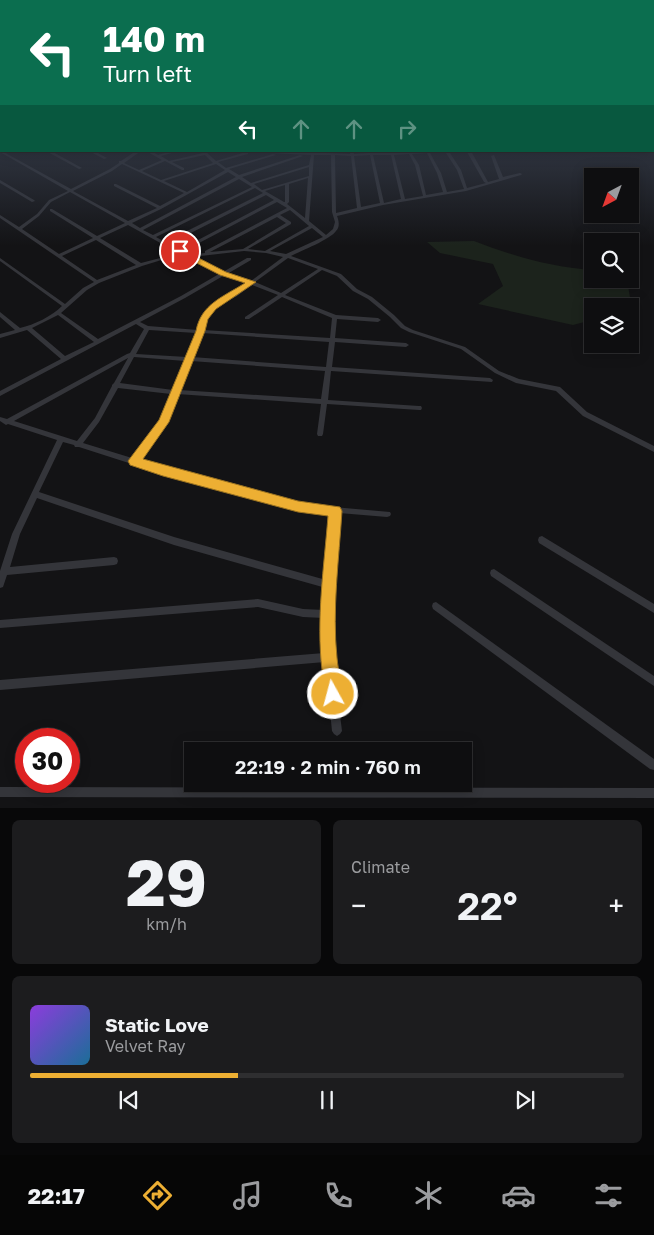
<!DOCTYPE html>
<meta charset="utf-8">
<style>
:root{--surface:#0e0e10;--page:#1c1c1e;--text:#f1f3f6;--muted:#9b9c9f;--line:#2e2e30;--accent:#edaf33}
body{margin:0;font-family:"Golos Text",sans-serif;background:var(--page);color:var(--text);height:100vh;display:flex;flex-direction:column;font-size:19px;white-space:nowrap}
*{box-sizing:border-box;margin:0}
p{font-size:16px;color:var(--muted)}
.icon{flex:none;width:28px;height:28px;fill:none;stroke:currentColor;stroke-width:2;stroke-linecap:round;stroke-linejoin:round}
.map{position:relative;height:808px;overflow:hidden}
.sheet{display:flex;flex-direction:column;gap:12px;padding:12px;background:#080809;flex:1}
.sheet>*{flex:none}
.banner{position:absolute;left:0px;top:0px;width:655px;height:152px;box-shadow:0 2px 12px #0003,0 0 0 1px var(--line);background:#0b6e4f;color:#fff;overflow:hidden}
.needle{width:32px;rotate:221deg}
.fabs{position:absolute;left:584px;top:168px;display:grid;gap:10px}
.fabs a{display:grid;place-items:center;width:55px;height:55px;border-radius:0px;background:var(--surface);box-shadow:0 2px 12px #0003,0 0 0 1px var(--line);font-size:25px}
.speed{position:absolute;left:15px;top:728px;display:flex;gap:10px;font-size:25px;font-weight:700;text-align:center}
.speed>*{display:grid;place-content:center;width:65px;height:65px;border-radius:50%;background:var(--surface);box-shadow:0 2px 12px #0003,0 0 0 1px var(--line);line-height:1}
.speed .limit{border:8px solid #d22;background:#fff;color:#111}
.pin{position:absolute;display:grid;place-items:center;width:42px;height:42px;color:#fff;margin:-21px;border:2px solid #fff;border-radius:50%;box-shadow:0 1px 5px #0007}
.me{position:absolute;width:55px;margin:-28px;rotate:353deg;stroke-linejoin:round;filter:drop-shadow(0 0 4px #0008)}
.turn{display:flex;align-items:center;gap:18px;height:105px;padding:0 20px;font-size:22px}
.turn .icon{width:65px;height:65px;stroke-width:2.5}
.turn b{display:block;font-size:35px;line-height:42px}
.lanes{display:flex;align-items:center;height:48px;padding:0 20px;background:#0003;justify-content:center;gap:25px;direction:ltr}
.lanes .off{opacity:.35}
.big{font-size:38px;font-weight:600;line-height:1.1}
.sheet .widget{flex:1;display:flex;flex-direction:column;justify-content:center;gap:8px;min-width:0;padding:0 18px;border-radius:8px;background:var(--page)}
.sheet .dial{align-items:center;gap:0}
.dial b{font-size:65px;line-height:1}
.song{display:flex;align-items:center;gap:15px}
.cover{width:60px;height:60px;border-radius:8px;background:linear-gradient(135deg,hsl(270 70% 55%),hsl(200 70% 35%))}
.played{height:5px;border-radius:2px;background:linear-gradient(90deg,var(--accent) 35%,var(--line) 35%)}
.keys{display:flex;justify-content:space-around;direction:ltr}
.heat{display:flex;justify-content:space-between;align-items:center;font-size:28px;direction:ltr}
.sheet .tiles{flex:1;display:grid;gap:12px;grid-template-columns:1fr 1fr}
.widget:last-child{grid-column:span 2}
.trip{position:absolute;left:184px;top:742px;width:288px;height:50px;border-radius:0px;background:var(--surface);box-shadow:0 2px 12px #0003,0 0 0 1px var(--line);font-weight:600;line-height:50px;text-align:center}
.menu{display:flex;height:80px;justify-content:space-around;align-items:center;background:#060606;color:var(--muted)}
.menu .icon{width:35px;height:35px}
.menu .selected{color:var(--accent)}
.menu b{font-size:22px;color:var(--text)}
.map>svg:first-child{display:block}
.green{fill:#1c231c}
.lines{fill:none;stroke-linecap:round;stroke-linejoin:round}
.minor{fill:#34353a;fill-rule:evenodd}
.route{fill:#edaf33;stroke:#9a7221}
</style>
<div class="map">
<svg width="654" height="808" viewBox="0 0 654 808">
<rect width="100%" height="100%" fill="#131315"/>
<path class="green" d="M474 241C513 256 551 267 592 270V279H627L632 310 630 311V306H592V320L573 325 478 304 503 286 493 264 440 253 427 242Z"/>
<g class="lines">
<g class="minor">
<rect x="0" y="134" width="1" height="2"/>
<path d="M0 150 71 189 110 169 119 163V161H121L136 151H141L124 163 139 170 162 160 146 151H151L158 155 172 151H179L161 156 169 161 203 153 201 151H205L216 161 246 152 239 151H277L350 154 351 151H353L354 154 370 153V151H372L373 153H390L391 151H393L394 152 408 151H471L488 182 499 179 491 156 494 155 503 177 520 173 522 174 521 175 466 191 383 205 337 216C339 221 340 227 336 231 331 239 301 251 291 256L341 274 357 289 372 297 394 315 405 326 413 330 465 347 499 371 519 379 560 387 587 412 654 446V452L583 416 556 391 516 383 495 373 461 349 409 332 401 328 390 317 368 299 353 291 337 276 322 270 285 295 336 315 378 318 381 320 378 322 337 319 335 338 406 343 409 345 406 347 335 342 332 367 490 378 493 380 492 382 331 371 328 400 419 406H421L422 408 421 410H419L327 404 323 434 322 436H318L317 434 321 404 177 394 165 424 138 460 163 468 299 504 390 512 391 514 390 516 387 517 339 513 334 583 335 585 334 588 332 614 333 657 342 731 340 734 337 736 334 734 332 731 325 662 0 690V680L324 653V618L303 617 258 607 0 628V620L258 599 303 609 324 610 326 588 174 545 37 498 20 534 10 567 114 557 117 558 118 561 117 564 114 565 7 575 3 587 0 588V571L12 534 57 440 8 424 6 425 0 421V417L7 419 127 354 130 353 144 329 136 324 0 396V391L61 359 27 330 0 338V334L15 330 0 317V312L20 328C34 325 52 316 62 306L0 261V258L65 304 83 288 94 282 0 218V215L19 227 37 214 49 200 68 191 0 152ZM248 152 311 155 309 165 251 183 242 177 303 156 300 155 239 175 229 169 276 155 273 154 226 168 218 162 248 154ZM467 152 484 182 486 183 467 188 461 170 450 153ZM427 153 437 173 443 192 426 195 419 165 412 154ZM430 153H446L457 170 464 189 447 192 441 173ZM409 154 415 165 423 196 405 199 394 155ZM205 155 213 163 161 180 142 171 165 161 182 170H184V168L172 162ZM314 155H331L332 212 335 222 333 229 326 235 309 221ZM335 155 351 156 357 208 336 213ZM370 155 380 203 361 207 354 156ZM373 155H391L401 199 384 203ZM122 164 184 193 160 206 116 184H114V186L157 208 128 221 73 191 112 171ZM216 164 225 170 187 192 164 181ZM309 167V176L262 190 254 184ZM228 172 236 177 140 228 132 223 161 209ZM308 178 305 218 287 204 289 202V184ZM239 179 252 187 153 235 143 230ZM285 185V202H284L265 191ZM255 188 263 193 165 242 156 237ZM70 192 125 223 97 236 52 209H50V211L93 238 59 254 22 229 39 216 51 202ZM266 195 274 200 179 250 169 244ZM277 202 287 208 205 251V253L188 255 182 252ZM290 210 309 226 265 251 248 249 291 224V222L280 215ZM277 217 286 223 243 249 210 252ZM128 225 182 255 168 256 141 263 100 238ZM312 228 323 237 286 254 270 251ZM96 240 136 265 97 280 62 256ZM244 251 266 253 283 257 251 281 227 274 251 260V258H247L223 272 192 257ZM186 257 219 274 181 296 98 339 61 313 87 290 99 283 142 266 168 258ZM288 258 318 269 281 293 255 282ZM223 276 248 283 233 294 211 306 200 318 198 330 148 326 140 322 185 298ZM252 285 278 295 245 317V319H249L282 297 332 318 330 338 203 330 206 318 215 308 237 296ZM58 315 94 342 65 356 32 328ZM149 330 196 333 187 357 136 354ZM202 333 329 342 326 367 192 357ZM134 357 185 361 173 390 120 383ZM128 358 114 383 112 385V386L95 418 77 441 14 421ZM191 361 325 371 321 399 179 390ZM118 388 171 394 160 421 132 458 83 443 99 422ZM63 442 74 445 75 447H79L163 474 299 510 331 513 326 580 174 537 39 492Z"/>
<polygon points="46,151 51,151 82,168 79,169"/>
<polygon points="89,151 94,151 107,158 104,159"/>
<polygon points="0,180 34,200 35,201 32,202 0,183"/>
<polygon points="542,536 654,604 654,613 539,543 538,540 539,537"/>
<polygon points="494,569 654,676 654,686 491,576 490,573 491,570"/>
<polygon points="436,602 654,759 654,770 650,769 433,609 432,606 433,603"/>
<polygon points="0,787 654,788 654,798 0,797"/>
</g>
</g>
<linearGradient id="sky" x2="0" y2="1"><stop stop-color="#0a0a0c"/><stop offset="0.54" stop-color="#333946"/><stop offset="1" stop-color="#333946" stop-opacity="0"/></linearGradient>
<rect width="654" height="246" fill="url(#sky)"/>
<path class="route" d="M177 250H183L226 272 256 282 216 309 208 319 205 331 169 422 143 459 298 501 340 507 342 511C339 559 332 610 337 658 338 671 344 688 339 700L333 703 327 700C323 691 323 680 322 670 316 619 324 567 328 516L298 512 163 476 130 465 128 461 159 420 196 331C201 304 223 297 245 283L220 275 177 253Z"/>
</svg>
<div class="fabs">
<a><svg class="needle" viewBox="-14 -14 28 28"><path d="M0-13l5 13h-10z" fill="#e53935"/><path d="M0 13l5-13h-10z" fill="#9b9c9f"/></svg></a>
<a><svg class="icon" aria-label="search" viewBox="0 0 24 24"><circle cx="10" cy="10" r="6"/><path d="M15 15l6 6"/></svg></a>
<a><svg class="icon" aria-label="layers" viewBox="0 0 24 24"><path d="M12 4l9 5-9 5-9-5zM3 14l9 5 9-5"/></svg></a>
</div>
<div class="speed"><div class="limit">30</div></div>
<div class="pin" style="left:180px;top:251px;background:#d93025"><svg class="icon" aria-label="arrive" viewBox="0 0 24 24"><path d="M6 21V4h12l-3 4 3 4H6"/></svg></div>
<svg class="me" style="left:333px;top:694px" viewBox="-20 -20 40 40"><circle r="17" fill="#edaf33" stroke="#fff" stroke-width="3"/><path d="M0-11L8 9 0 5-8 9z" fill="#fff"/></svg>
<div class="trip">22:19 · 2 min · 760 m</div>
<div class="banner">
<div class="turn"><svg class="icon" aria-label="left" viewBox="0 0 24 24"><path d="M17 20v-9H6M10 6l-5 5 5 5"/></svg><div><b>140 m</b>Turn left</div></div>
<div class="lanes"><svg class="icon" aria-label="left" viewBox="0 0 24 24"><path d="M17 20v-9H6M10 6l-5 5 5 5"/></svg><svg class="icon off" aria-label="ahead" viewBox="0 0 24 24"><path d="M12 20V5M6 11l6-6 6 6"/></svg><svg class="icon off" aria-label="ahead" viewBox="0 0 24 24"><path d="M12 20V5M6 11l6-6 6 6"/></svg><svg class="icon off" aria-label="right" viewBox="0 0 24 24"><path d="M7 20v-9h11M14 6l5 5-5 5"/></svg></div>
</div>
</div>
<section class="sheet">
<div class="tiles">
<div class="widget dial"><b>29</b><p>km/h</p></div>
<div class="widget"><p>Climate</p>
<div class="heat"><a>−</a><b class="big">22°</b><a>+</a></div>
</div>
<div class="widget">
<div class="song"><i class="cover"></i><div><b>Static Love</b><p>Velvet Ray</p></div></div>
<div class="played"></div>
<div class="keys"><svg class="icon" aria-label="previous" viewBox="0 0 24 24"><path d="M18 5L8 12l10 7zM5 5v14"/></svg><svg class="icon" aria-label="pause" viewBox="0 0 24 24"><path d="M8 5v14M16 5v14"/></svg><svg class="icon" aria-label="next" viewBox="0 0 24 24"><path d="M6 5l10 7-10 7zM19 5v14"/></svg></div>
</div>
</div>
</section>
<nav class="menu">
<b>22:17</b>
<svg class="icon selected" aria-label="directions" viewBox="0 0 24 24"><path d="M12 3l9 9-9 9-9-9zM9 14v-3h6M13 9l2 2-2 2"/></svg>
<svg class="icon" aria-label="music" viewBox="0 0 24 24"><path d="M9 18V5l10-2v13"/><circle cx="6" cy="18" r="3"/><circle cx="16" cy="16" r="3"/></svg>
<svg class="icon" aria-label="phone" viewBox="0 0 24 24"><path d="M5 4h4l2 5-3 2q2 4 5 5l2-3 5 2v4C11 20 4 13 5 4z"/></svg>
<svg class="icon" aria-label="climate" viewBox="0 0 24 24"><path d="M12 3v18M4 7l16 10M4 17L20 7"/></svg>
<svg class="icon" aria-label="car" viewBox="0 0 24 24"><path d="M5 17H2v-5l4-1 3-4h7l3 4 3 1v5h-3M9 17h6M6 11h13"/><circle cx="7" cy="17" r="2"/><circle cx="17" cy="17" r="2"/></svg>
<svg class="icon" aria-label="filters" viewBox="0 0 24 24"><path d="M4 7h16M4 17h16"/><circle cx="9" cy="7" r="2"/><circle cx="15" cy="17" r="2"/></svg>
</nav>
